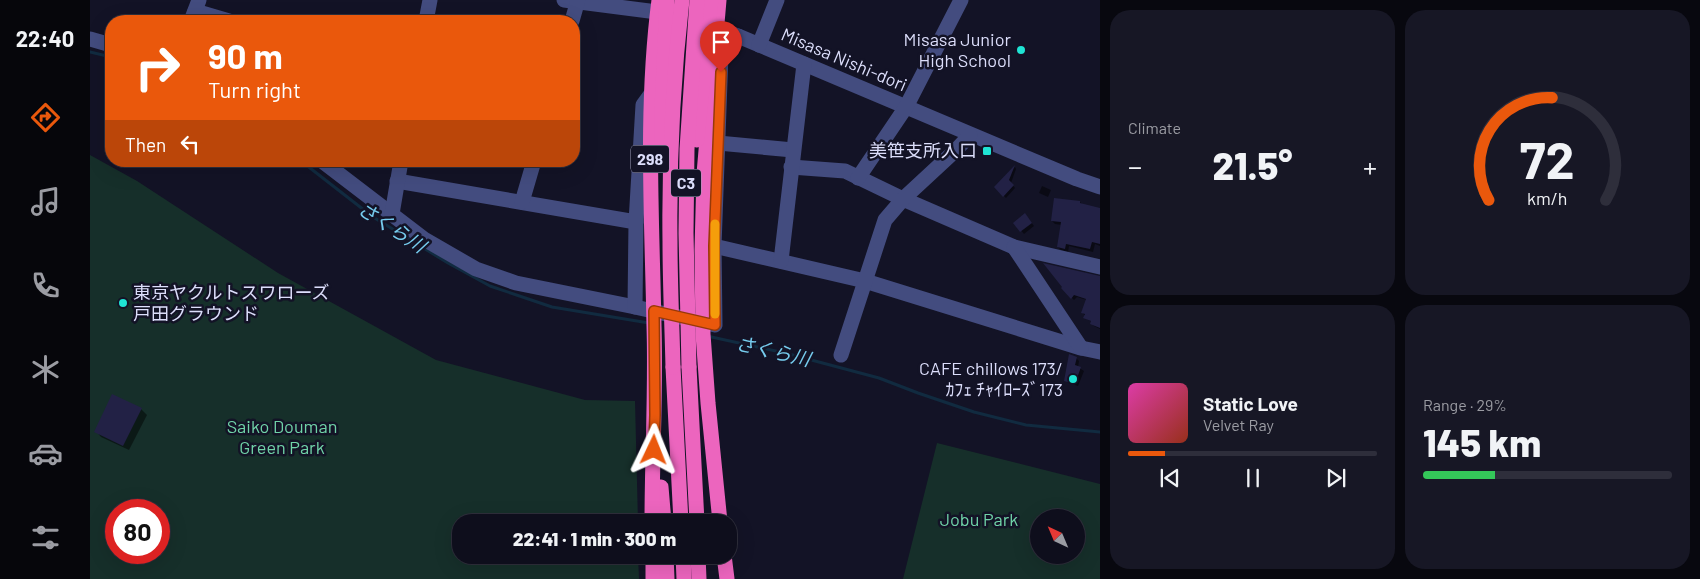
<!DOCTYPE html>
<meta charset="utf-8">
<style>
:root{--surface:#0e0e1c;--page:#171725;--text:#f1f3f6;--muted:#9b9ca3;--line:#2e2e3b;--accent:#ea580c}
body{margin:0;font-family:Barlow,"Noto Sans JP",sans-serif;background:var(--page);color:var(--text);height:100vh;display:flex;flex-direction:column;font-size:19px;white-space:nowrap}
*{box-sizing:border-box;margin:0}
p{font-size:16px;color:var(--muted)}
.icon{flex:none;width:28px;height:28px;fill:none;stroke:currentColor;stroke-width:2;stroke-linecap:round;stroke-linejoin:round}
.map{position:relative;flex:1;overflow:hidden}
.drawer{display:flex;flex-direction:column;gap:10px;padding:10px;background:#08080f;width:600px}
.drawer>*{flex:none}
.banner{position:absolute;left:15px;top:15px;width:475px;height:152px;border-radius:20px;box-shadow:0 5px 20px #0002,0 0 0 1px var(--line);background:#ea580c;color:#fff;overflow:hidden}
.needle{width:32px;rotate:316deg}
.buttons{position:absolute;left:940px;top:509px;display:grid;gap:10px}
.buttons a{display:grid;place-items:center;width:55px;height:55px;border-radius:50%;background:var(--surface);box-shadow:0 5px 20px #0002,0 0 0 1px var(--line);font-size:25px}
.speed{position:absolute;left:15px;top:499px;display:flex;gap:10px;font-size:25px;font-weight:700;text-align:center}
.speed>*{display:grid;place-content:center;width:65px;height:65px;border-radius:50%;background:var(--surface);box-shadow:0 5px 20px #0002,0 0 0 1px var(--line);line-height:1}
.speed .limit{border:8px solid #d22;background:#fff;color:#111}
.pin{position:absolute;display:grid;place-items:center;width:42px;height:42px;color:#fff;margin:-51px -21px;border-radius:50% 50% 50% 0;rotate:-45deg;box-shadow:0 0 5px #0007}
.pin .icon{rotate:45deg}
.me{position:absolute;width:55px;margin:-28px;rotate:2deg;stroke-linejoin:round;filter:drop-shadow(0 0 4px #0008)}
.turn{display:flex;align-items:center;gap:18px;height:105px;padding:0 20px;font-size:22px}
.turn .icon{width:65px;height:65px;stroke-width:2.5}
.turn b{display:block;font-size:35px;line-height:42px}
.then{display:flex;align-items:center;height:48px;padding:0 20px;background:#0003;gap:10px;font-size:19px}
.big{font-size:38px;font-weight:800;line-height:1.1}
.drawer .widget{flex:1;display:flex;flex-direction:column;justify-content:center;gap:8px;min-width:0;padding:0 18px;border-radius:20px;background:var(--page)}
.drawer .dial{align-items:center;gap:0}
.dial svg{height:130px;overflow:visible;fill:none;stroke:var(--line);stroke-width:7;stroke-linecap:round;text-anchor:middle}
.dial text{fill:var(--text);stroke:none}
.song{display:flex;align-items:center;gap:15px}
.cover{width:60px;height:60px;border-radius:8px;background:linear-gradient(135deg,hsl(320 70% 55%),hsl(10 70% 35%))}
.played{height:5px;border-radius:2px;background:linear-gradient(90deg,var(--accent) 15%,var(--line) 15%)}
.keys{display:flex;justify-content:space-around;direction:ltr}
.heat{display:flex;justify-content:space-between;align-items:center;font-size:28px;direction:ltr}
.charge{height:8px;border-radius:4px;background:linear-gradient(90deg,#34c759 29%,var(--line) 0)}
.drawer .tiles{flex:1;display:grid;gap:10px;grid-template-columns:repeat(2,1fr)}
.trip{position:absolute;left:362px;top:514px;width:285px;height:50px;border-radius:20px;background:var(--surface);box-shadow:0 5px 20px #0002,0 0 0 1px var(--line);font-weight:800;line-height:50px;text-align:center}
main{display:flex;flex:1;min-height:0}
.tab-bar{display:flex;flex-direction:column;width:90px;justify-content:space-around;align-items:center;background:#06060b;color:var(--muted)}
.tab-bar .icon{width:35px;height:35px}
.tab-bar .active{color:var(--accent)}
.tab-bar b{font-size:22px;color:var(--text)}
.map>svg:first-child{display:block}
.green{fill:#162f2a;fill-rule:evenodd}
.shadow{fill:#0007}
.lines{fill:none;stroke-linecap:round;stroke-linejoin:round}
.stream{stroke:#112b40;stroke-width:3}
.building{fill:#222145}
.minor{stroke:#434c7f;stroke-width:15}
.highway{stroke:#ec65be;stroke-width:15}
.highway-bridge{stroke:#ec65be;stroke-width:15}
.route-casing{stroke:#983908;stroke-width:12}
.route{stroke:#ea580c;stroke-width:9}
.slow{stroke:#f59e0b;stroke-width:9}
.poi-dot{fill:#1fe4d4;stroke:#131326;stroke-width:2}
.labels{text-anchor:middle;stroke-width:5;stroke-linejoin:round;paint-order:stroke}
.shield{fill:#131326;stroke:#a0a1bb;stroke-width:1}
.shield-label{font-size:16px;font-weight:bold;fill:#dcdefb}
.poi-label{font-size:18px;fill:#dcdefb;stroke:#131326;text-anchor:end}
.street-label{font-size:18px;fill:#dcdefb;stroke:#131326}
.park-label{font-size:18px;fill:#70d3a8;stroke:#131326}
.water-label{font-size:19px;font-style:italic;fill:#76ccee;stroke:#131326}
</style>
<main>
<nav class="tab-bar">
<b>22:40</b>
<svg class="icon active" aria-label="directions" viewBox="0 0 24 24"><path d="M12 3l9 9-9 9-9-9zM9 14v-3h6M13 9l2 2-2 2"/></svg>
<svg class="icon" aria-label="music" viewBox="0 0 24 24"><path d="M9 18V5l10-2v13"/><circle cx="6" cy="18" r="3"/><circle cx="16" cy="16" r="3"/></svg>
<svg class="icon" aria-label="phone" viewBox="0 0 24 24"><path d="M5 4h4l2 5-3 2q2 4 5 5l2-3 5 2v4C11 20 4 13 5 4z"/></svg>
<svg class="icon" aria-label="climate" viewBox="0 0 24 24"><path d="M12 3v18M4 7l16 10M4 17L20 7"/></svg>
<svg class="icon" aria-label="car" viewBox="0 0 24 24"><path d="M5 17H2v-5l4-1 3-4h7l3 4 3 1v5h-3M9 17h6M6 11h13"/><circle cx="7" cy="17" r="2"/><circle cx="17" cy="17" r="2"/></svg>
<svg class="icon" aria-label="filters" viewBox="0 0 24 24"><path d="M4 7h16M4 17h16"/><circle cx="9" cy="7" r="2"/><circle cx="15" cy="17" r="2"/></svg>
</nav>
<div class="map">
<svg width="1010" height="579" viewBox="0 0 1010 579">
<rect width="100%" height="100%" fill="#131326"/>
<g class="green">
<path d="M0 155 47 181 188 273 346 360 495 400 545 401 548 522H371V555H548L549 579H0ZM26 510H69V552H26Z"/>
<path d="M847 443 1010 484V579H813ZM949 518H986V555H949Z"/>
</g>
<g class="shadow">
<polygon points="925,167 926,169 921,183 925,188 916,198 905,187"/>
<polygon points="952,186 961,190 958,197 949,193"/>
<polygon points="990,202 993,205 1010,209 1010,246 1005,244 1003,252 979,246 978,252 971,250 968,247 972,225 965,224 962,221"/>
<polygon points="937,217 944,226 934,234 925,223"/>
<polygon points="1010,278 1010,329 1004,326 1001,323 1002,322 995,318 995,316 993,313 997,300 987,297 984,300 972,288"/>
<polygon points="986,358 989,361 988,367 994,371 988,386 979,383 976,380"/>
<polygon points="51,409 57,415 39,450 11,437 6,431"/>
</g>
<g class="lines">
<g class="stream">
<polyline points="0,52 21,57"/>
<polyline points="211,161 283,217 358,263 400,286 462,307 559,323"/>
<polyline points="617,336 695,353 789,378 828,393 884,412 936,425 1010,432"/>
</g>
</g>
<g class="building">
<polygon points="925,165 919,180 924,185 913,197 904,187"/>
<polygon points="964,198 990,201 990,203 1010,208 1010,244 1002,242 1000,249 976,244 975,249 967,247 971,222 961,221"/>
<polygon points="935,213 942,223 930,232 923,223"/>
<polygon points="953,263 1010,276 1010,328 1000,324 1001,321 993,318 995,314 991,313 996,299 984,295 981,299 971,288 972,287"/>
<polygon points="979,354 987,357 985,365 991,367 985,384 974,381"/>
<polygon points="22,394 52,408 33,446 4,432"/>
</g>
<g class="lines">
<g class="minor">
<polyline points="474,0 567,12 579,14"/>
<polyline points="105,11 139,21"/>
<polyline points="101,21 109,0"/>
<polyline points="336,21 340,0"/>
<polyline points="482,21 488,0"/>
<polyline points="615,24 648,36 987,179 1010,187"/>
<polyline points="0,39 21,45"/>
<polyline points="669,45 687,0"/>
<polyline points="628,143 703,150"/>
<polyline points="232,161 334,239 386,269 426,283 545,307 625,325 624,246 631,54 648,36"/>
<polyline points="701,167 755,171 813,199 924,247 1010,267"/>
<polyline points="768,178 816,107 871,0"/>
<polyline points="307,181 546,222"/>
<polyline points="432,202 444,161"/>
<polyline points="302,214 311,161"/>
<polyline points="624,246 775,281 991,348 1010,352"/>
<polyline points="924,247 991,348"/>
<polyline points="691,261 714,64"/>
<polyline points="545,307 546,222 553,105 561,94"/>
<polyline points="751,355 795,220 813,199 867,149 880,135"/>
</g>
<g class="highway">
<polyline points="629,0 614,174 612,250 613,334 618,403 630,522"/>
<polyline points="583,367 591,522"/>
<polyline points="599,367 607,522"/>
<polyline points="571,487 574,522"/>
<path d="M562 522C562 457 566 391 564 326 562 217 555 108 569 0"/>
<polyline points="563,555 563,579"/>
<polyline points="576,555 577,579"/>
<polyline points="593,555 594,579"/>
<polyline points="608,555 609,579"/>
<polyline points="634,555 637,579"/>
</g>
<g class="highway-bridge">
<polyline points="607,140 621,0"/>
<polyline points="572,149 572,109 577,0"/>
<path d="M583 367C582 325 580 283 580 241 579 161 583 79 592 0"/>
<polyline points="599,367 596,233 597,149 607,0"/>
</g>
</g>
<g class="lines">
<defs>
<polyline id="route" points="564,450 565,415 564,311 625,325 624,246 631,72"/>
</defs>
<use href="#route" class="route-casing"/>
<use href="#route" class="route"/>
<polyline class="slow" points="625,314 625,224"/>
</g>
<g class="poi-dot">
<circle cx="931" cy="50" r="5"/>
<rect x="892" y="146" width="10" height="10" rx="2.5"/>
<circle cx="33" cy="303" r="5"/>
<circle cx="983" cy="379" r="5"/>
</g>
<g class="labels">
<g class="shield">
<rect x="541" y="145.5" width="38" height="27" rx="4"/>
<rect x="581" y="169.5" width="30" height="27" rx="4"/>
</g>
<g class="shield-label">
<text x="560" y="165">298</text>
<text x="596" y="189">C3</text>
</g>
<g class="poi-label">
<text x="921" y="46">Misasa Junior<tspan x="921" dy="21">High School</tspan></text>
<text x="887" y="157">美笹支所入口</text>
<text x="43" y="299" text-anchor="start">東京ヤクルトスワローズ<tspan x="43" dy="21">戸田グラウンド</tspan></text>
<text x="973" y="375">CAFE chillows 173/<tspan x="973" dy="21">ｶﾌｪ ﾁｬｲﾛｰｽﾞ173</tspan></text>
</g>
<g class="street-label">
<text transform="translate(754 60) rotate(23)" y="6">Misasa Nishi-dori</text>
</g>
<g class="park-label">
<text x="192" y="433">Saiko Douman<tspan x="192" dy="21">Green Park</tspan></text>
<text x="889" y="526">Jobu Park</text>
</g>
<g class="water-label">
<text transform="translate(302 227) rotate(33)" y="7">さくら川</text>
<text transform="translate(683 351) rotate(13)" y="7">さくら川</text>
</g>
</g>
</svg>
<div class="buttons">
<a><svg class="needle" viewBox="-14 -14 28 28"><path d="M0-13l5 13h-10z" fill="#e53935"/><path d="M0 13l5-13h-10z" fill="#9b9ca3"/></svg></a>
</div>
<div class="speed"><div class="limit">80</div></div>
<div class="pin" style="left:631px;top:72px;background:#d93025"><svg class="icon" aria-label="arrive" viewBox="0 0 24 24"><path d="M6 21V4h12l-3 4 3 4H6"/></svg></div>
<svg class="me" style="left:564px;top:450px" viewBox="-20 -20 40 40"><path d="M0-17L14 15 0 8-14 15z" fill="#ea580c" stroke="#fff" stroke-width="4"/></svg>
<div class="trip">22:41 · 1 min · 300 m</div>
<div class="banner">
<div class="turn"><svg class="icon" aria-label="right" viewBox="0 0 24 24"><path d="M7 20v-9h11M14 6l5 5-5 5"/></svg><div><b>90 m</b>Turn right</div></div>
<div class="then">Then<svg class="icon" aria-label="left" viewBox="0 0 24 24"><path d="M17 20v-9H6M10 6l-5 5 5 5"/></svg></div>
</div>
</div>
<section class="drawer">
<div class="tiles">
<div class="widget"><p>Climate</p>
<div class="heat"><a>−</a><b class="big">21.5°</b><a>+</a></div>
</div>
<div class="widget dial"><svg viewBox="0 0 100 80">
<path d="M14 69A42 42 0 1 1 86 69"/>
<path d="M14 69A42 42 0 0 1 53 6" stroke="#ea580c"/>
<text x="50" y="56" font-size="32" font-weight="700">72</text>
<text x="50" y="72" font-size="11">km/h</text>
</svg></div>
<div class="widget">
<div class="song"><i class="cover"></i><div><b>Static Love</b><p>Velvet Ray</p></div></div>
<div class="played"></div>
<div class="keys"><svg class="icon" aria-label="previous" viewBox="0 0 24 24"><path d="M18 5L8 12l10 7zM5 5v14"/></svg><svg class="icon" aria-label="pause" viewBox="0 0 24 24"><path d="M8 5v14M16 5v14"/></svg><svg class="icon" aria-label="next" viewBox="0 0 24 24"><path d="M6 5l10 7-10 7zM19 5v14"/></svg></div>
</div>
<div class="widget"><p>Range · 29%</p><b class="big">145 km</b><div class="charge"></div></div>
</div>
</section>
</main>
